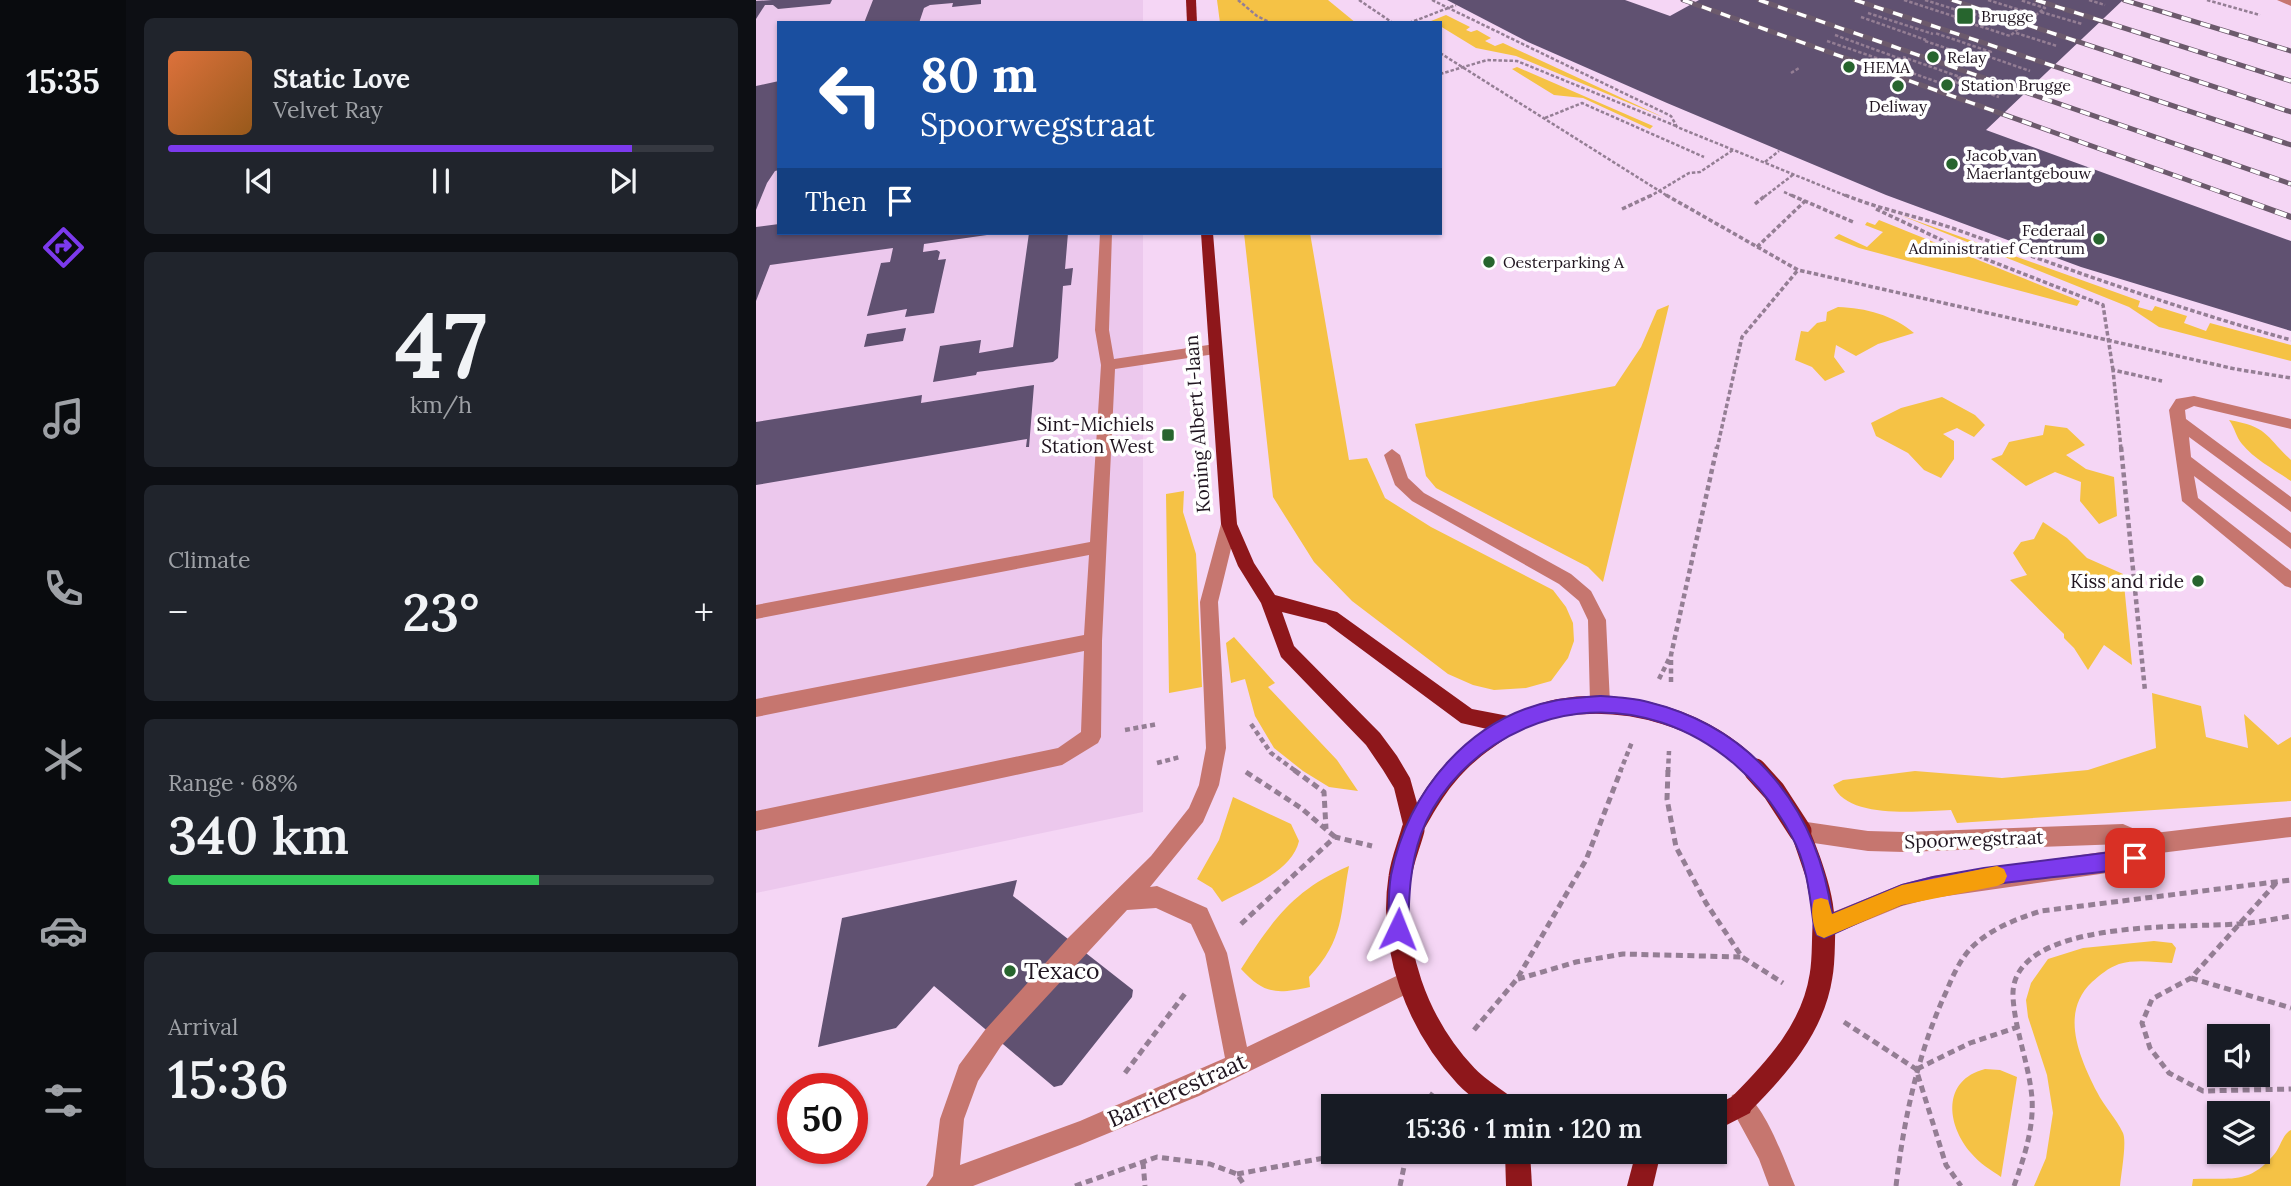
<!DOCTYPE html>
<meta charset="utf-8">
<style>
:root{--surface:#171b24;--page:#20242c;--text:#f1f3f6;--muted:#9ea1a6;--line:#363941;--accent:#7c3aed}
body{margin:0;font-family:Lora,serif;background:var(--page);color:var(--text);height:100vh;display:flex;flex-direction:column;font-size:26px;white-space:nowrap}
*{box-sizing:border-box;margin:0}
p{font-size:23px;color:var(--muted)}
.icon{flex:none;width:38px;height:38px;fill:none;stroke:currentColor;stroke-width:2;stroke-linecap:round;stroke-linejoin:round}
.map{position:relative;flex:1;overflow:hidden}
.panel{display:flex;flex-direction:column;gap:18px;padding:18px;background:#0d0f14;width:630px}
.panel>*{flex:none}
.hud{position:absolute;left:21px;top:21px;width:665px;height:214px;border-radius:0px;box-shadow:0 2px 5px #0004;background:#1a4fa0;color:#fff;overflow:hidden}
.fabs{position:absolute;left:1451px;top:1024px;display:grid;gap:14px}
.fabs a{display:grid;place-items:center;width:63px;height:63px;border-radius:0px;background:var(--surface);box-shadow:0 2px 5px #0004;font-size:35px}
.speed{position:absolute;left:21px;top:1073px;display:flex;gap:14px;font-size:35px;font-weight:700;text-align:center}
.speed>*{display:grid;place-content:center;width:91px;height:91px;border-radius:50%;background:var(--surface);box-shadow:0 2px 5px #0004;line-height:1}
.speed .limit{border:10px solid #d22;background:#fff;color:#111}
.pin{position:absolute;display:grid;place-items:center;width:60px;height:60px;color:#fff;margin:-30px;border-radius:14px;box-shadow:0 4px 10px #0006}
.me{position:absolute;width:77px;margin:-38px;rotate:2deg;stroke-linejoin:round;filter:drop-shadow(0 0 5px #0008)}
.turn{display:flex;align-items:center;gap:24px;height:147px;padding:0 28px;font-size:32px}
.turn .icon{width:91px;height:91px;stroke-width:2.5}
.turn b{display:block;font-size:49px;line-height:60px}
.then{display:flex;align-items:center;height:66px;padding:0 28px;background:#0003;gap:14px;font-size:26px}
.big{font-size:52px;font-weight:600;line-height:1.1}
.panel .widget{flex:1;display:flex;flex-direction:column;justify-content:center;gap:10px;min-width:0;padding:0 24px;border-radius:10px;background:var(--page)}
.panel .dial{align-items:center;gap:0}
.dial b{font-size:91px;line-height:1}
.song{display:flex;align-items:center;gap:21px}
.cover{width:84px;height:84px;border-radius:10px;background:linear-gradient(135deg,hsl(20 70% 55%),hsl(30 70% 35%))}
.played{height:7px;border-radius:4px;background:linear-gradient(90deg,var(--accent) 85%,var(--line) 85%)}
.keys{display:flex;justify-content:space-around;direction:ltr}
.heat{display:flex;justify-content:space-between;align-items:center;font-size:38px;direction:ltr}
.charge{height:10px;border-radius:5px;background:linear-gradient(90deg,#34c759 68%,var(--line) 0)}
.trip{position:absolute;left:565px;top:1094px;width:406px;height:70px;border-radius:0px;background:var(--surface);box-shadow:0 2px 5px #0004;font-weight:600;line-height:70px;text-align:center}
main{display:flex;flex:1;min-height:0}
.dock{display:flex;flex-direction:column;width:126px;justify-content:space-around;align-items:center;background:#090b0e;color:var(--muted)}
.dock .icon{width:49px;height:49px}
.dock .current{color:var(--accent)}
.dock b{font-size:32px;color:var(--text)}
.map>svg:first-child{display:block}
.built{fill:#ecc8ed}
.green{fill:#f5c245}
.building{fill:#605171}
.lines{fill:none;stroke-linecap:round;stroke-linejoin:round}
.path-far3{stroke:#947e94;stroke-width:2.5;stroke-dasharray:3.5 2;stroke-linecap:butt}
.path-far2{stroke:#947e94;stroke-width:3.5;stroke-dasharray:4.5 2.5;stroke-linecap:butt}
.path-far1{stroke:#947e94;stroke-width:4.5;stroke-dasharray:5 3.5;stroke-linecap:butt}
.path{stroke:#947e94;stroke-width:5;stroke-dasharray:7 4.5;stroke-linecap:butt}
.minor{fill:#c6766f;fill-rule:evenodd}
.major{fill:#8e171b;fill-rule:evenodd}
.rail-far1-casing{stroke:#6c5a6c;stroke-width:5}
.rail-casing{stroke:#6c5a6c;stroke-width:6}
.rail-far1{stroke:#fff;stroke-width:3.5;stroke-dasharray:10;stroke-linecap:butt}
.rail{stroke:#fff;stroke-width:4.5;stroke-dasharray:12;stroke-linecap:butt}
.major-bridge-far1{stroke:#8e171b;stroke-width:18}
.major-bridge{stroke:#8e171b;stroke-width:23}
.route{fill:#7c3aed;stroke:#51269a;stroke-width:2}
.slow{fill:#f59e0b}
.poi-dot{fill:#27652e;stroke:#fff;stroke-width:2.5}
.labels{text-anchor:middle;stroke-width:7;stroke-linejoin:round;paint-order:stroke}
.far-poi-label{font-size:16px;fill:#201520;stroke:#fff;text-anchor:start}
.poi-label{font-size:19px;fill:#201520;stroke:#fff;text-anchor:end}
.street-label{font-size:19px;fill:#201520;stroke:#fff}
.near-poi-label{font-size:23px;fill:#201520;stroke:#fff;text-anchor:start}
.near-street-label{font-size:23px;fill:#201520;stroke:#fff}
</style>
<main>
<nav class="dock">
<b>15:35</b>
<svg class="icon current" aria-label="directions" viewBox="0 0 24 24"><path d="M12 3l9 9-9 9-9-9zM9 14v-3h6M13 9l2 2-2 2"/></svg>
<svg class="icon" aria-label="music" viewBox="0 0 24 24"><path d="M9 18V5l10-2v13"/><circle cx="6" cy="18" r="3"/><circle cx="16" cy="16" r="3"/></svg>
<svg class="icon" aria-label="phone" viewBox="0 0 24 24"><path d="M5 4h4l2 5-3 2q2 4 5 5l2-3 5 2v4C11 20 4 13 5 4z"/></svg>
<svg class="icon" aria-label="climate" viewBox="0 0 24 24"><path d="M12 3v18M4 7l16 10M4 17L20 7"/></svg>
<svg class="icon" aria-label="car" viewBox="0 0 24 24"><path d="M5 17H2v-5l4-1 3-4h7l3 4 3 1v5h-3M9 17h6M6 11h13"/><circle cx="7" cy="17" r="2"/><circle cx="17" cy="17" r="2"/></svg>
<svg class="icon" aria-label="filters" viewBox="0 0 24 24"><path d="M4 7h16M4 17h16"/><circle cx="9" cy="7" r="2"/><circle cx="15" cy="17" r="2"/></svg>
</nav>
<section class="panel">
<div class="widget">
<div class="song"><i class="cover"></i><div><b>Static Love</b><p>Velvet Ray</p></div></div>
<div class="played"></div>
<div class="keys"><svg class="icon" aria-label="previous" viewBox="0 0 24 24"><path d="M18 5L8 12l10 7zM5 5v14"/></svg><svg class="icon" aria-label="pause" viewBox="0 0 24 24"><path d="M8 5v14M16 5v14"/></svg><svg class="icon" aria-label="next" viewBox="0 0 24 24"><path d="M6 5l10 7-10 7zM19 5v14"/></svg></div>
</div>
<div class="widget dial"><b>47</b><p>km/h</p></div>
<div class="widget"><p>Climate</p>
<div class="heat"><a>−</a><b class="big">23°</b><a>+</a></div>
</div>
<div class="widget"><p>Range · 68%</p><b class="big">340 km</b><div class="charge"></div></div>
<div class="widget"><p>Arrival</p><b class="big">15:36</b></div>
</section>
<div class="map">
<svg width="1535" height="1186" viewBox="0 0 1535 1186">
<rect width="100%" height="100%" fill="#f5d6f5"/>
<polygon class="built" points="0,0 387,0 387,23 23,23 23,233 387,233 387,812 0,893"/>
<g class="green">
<polygon points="461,0 572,0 600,23 464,23"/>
<polygon points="690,15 714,27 710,30 715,32 721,30 735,38 729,41 739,46 747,43 909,118 760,56 720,48 684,26 684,23 675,21"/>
<polygon points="761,67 897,126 894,129 827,98 798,95 756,69"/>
<polygon points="1144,215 1384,301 1382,307 1396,311 1399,306 1431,316 1428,323 1450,331 1454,323 1535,345 1535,361 1403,327 1373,307"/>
<polygon points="1123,220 1324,301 1321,306 1103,248 1078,238 1083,234 1111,247 1127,232 1109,225 1111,222 1119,225"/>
<polygon points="488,233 554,233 593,460 611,458 629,498 675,527 797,590 810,607 817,623 818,641 812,658 795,681 770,688 738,690 717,685 692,674 596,601 558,562 517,497"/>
<polygon points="913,305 847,582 832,567 680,488 670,476 659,424 859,386 885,347 901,310"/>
<path d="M1082 307C1110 308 1137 315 1158 333L1122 344 1100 356 1080 345 1078 357 1089 372 1069 381 1056 367 1039 360 1045 331 1052 332 1061 323 1070 321 1071 312Z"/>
<polygon points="1186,397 1219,415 1229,425 1218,437 1201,428 1187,434 1198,441 1198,459 1185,478 1168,470 1152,453 1120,436 1115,423 1145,408"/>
<path d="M1473 420C1513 427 1509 436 1535 460V481C1519 470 1498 459 1486 444 1480 437 1479 428 1473 420Z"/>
<polygon points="1289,425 1311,428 1329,445 1310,455 1330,469 1358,477 1361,516 1343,524 1324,501 1325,482 1299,472 1270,486 1235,459 1246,455 1253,442 1287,435"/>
<polygon points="428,491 427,512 440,554 446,687 413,693 410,494"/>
<path d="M1287 522 1311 538 1331 558 1367 574 1376 665 1348 645 1332 670 1318 648 1308 638V634C1289 616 1272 598 1254 580L1271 575 1257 553 1265 542 1278 539Z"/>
<polygon points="478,637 519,683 512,687 581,760 602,791 573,787 547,771 518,748 499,716 489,679 475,683 470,643"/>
<path d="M1396 693 1445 706 1450 737 1492 748 1488 714 1522 745 1535 737V801L1201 823 1195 810C1164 811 1091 820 1077 785L1087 780 1159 771 1246 778 1332 770 1400 748Z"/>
<path d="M477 797 535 824 543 841C536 872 491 888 466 902L456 888 441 879 463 840Z"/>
<path d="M593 866C584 913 589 939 553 977L554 987C521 994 509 995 485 969 517 920 537 890 593 866Z"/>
<path d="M1398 941 1416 943 1420 948 1416 963C1399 962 1379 959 1363 964 1352 968 1344 975 1336 982 1303 1013 1324 1058 1341 1092 1348 1106 1360 1118 1367 1133 1371 1142 1365 1174 1364 1186H1278L1290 1158 1297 1113 1291 1075 1272 1017 1270 1000 1275 983 1292 959 1327 948Z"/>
<path d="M1229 1069 1244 1070 1261 1077 1245 1177C1235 1170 1223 1163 1215 1153 1190 1124 1186 1080 1229 1069Z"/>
<path d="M1535 1130V1186H1436L1437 1179C1476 1177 1493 1186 1520 1152 1525 1145 1527 1134 1535 1130Z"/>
</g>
<g class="building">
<polygon points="16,0 76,0 74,4 22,9 17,5 9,5 0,19 0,1"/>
<polygon points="117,0 225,0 225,4 196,7 197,3 174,5 168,8 163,23 108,23"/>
<polygon points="691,0 869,0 914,16 943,0 1367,0 1230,130 1535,241 1535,331 1325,267 1130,195 911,103 772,42"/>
<polygon points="23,81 23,170 19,171 11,183 0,210 0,86"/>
<polygon points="23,224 23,233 238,234 168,244 167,252 181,250 184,252 182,260 190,259 178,313 149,317 151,309 111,316 125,263 134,262 137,248 14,265 0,301 0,227"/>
<polygon points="273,233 312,233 309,269 317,268 315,285 307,286 302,358 297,362 221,372 220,375 177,382 184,346 225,340 223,353 257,347"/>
<polygon points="150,328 147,341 108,347 111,334"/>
<polygon points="278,385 273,447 270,447 271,439 0,485 0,422 166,395 165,403"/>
<polygon points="261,880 257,896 377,990 376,997 306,1085 298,1087 178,986 140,1028 62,1047 86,918"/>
</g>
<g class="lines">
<g class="path-far3">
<polyline points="482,0 501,16 515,23"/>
<polyline points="603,0 637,23"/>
<polyline points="676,0 915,116 921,127 1093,197"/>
<polyline points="1148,0 1200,17"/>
<polyline points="1169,0 1207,12"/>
<polyline points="1232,0 1280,15 1289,8 1264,0"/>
<polyline points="1333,0 1349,5"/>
<polyline points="1451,0 1504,15"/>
<polyline points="1285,12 1326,24"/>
<polyline points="1112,13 1177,34"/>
<polyline points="1105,17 1170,40"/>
<polyline points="1198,18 1254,36 1263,28 1208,11"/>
<polyline points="653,23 700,5"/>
<polyline points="1260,33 1301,46"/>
<polyline points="1079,35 1145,59"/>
<polyline points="1071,41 1138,64"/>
<polyline points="1169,41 1225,60 1235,52 1179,33"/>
<polyline points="684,53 913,197"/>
<polyline points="1231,56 1274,71"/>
<polyline points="1136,66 1193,86 1204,77 1147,57"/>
<polyline points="1035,73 1043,68"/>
<polyline points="684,74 731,60 761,61 920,126"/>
<polyline points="1199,82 1243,97"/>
<polyline points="789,118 826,103 948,157"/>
<polyline points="1009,162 1023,151"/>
<polyline points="1028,192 1039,197"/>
<polyline points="893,197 933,173 944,172 977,150"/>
<polyline points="1008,197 1038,174"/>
</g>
<g class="path-far2">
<polyline points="910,195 1042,270 1479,369 1535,378"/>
<polyline points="1035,195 1097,222"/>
<path d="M1089 195C1123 209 1160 216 1196 228 1309 268 1419 308 1535 340"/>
<polyline points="999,204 1010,195"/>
<polyline points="866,209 896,195"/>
<polyline points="1120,209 1209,251 1347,305 1357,370"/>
<polyline points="1001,247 1049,201"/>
<polyline points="961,449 986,337 1042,270"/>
<polyline points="1365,449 1357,370 1406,381"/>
</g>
<g class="path-far1">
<polyline points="1365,447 1389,691"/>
<polyline points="903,679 913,659"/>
<polyline points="915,682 915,655 961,447"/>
<polyline points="495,724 515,753 541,772"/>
<polyline points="369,730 402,724"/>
<polyline points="401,763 424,757"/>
<polyline points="864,772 876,742"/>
<polyline points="912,772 913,751"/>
</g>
<g class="path">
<polyline points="538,770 568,792 570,829"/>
<polyline points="912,770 911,799 920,847 950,903 986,957 1027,983"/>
<polyline points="490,772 545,808 579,837"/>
<polyline points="1520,883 1435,978 1396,999 1386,1023 1394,1048 1413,1073 1447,1091 1535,1089"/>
<polyline points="485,924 579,837 616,846"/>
<polyline points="1435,978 1535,1008"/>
<polyline points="762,979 820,962 867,954 986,957"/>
<polyline points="1088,1022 1160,1069 1190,1165 1205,1186"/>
<polyline points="718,1030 761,979 830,860 865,770"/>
<polyline points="1161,1069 1214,1043 1262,1027"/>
<polyline points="369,1073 431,991"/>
<polyline points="668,1106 677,1093"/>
<polyline points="387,1162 389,1186"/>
<polyline points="481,1174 568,1158 584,1152"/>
<polyline points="319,1186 401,1157 454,1164 481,1174 489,1186"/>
<polyline points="644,1186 651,1152"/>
<path d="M1140 1186C1148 1118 1162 1052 1191 990 1197 975 1204 960 1215 948 1234 929 1260 919 1285 911L1535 880"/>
<path d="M1258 1186C1268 1158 1278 1128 1276 1098 1273 1064 1259 1031 1257 997 1253 918 1431 928 1482 924 1500 923 1518 919 1535 916"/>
</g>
<g class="minor">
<polygon points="1521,0 1535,0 1535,6"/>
<polygon points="344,233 356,233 353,330 358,359 459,344 466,349 459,354 359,369 346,641 345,737 342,743 306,765 0,831 0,811 302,748 325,732 328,651 0,717 0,699 328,635 333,555 0,619 0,605 334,542 345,365 339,330"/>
<polygon points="1438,396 1535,419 1535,429 1438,406 1429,410 1430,419 1535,497 1535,512 1433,437 1435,457 1535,533 1535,549 1438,476 1442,498 1535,571 1535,588 1529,586 1426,501 1413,410 1420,399"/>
<polygon points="636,449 644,455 652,478 668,493 815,574 835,591 850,620 854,703 851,709 844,712 837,709 834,703 832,620 823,601 803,584 656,501 639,485 628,455"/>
<path d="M473 518 479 519 481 524 462 602 470 748 463 785 447 822 394 887 401 886 451 908 471 953 491 1047 653 970 661 973 664 981 661 989 443 1096 324 1145 217 1186H170L177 1176 184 1119 203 1065 229 1030 312 938 395 856 433 808 443 785 450 748 444 602 465 524 467 519ZM400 908 435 924 449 954 469 1058 324 1121 204 1165 208 1119 222 1081 245 1046 371 910Z"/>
<polygon points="1535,817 1535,837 1396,854 1386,865 1379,869 1177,898 1146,906 1068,938 1060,935 1057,927 1060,919 1146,884 1177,876 1374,848 1367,844 1148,852 1112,851 1044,841 1037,838 1034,831 1037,824 1044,821 1112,831 1148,832 1367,824 1390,834"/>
<path d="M985 1092C1008 1101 1029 1162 1039 1186H1013L1003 1159 973 1104 976 1095Z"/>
</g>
<g class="major">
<polygon points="430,0 440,0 441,23 431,23"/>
<path d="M445 233H457L481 524 498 563 519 595 581 612 716 709 763 718 766 724 763 730C709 764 694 782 664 837L657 840 650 837 638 788 627 770 610 745 525 657 505 603 482 566 465 524ZM526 612 570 623 705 723 731 729C701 748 679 772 661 803L654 778 641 756 624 733 538 646Z"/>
<path d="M1044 821 1051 824C1062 849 1086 910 1076 935L1068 938 1060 935 1050 878 1034 831 1037 824Z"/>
<polygon points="985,1092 994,1095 997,1104 994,1113 959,1131 958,1106"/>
<polygon points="749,1152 774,1152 776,1186 750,1186"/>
<polygon points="880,1152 905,1152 897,1186 871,1186"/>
</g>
<defs>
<g id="rail-far1">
<polyline points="927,0 1479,197"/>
<polyline points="1003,0 1535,184"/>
<polyline points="1099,0 1535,145"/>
<polyline points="1196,0 1535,112"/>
<polyline points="1280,0 1535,81"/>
<polyline points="1368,0 1535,51"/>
</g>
<polyline id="rail" points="1474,195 1535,217"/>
</defs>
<use href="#rail-far1" class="rail-far1-casing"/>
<use href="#rail" class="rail-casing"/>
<use href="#rail-far1" class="rail-far1"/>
<use href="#rail" class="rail"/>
<path class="major-bridge-far1" d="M756 724C771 718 786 711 802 708 873 696 951 719 1001 772"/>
<g class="major-bridge">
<polyline points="999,770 1018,791 1044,831"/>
<path d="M657 830C653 845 646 861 644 877 633 948 661 1024 710 1076 721 1088 735 1096 748 1106"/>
<path d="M985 1104C1021 1068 1057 1028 1065 976 1068 960 1067 943 1068 927"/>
</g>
</g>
<path class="route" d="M844 696C860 697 877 698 892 702 998 728 1061 809 1076 914L1146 885 1177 877 1228 868 1379 849 1386 852 1389 858 1386 865 1379 868C1303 878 1221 881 1147 904 1120 913 1094 927 1068 938L1061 935 1058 928C1054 896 1051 863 1035 835 977 726 847 674 738 745 707 765 678 798 665 834 654 865 653 896 652 929L650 936 642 939 635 936 632 929C633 911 632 892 635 875 652 791 714 716 802 700 816 698 830 697 844 696Z"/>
<path class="slow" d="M1241 866 1248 869 1251 876 1248 883 1241 886 1146 905 1068 938 1061 935C1057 924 1054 911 1058 900L1065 898 1072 900 1076 914 1146 885Z"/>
<g class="poi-dot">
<rect x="1200" y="7" width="18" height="18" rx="3.5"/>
<circle cx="1177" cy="57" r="7"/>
<circle cx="1093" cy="67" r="7"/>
<circle cx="1191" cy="85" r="7"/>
<circle cx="1142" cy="86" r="7"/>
<circle cx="1196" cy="164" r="7"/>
<circle cx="1343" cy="239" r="7"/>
<circle cx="733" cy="262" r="7"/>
<rect x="405" y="428" width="14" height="14" rx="3.5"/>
<circle cx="1442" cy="581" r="7"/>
<circle cx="254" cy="971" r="7"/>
</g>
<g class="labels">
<g class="far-poi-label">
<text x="1225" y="22">Brugge</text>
<text x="1191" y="63">Relay</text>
<text x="1107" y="73">HEMA</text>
<text x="1205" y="91">Station Brugge</text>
<text x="1142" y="112" text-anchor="middle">Deliway</text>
<text x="1210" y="161">Jacob van<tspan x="1210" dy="18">Maerlantgebouw</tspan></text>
<text x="1329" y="236" text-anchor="end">Federaal<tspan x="1329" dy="18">Administratief Centrum</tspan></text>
<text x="747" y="268">Oesterparking A</text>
</g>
<g class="poi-label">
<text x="398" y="431">Sint-Michiels<tspan x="398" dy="22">Station West</tspan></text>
<text x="1428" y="588">Kiss and ride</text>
</g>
<g class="street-label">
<text transform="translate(441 424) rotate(-94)" y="7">Koning Albert I-laan</text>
<text transform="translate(1218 839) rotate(-2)" y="7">Spoorwegstraat</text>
</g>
<g class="near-poi-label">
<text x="268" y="979">Texaco</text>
</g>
<g class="near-street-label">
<text transform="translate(421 1090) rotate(-24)" y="8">Barrierestraat</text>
</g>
</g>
</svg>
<div class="fabs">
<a><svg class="icon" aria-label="sound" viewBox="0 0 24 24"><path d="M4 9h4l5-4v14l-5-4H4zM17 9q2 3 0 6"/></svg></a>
<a><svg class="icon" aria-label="layers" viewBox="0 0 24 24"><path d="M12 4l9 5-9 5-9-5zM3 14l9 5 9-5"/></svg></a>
</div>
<div class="speed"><div class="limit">50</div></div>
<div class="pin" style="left:1379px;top:858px;background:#d93025"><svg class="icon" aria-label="arrive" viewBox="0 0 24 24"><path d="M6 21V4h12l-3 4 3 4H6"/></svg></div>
<svg class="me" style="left:642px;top:929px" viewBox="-20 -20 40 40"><path d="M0-17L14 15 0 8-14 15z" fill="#7c3aed" stroke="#fff" stroke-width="4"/></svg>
<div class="trip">15:36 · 1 min · 120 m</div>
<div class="hud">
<div class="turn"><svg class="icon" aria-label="left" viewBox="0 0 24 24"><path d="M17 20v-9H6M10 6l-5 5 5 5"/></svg><div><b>80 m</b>Spoorwegstraat</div></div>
<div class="then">Then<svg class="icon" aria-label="arrive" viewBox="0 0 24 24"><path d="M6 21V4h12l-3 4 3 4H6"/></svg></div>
</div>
</div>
</main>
